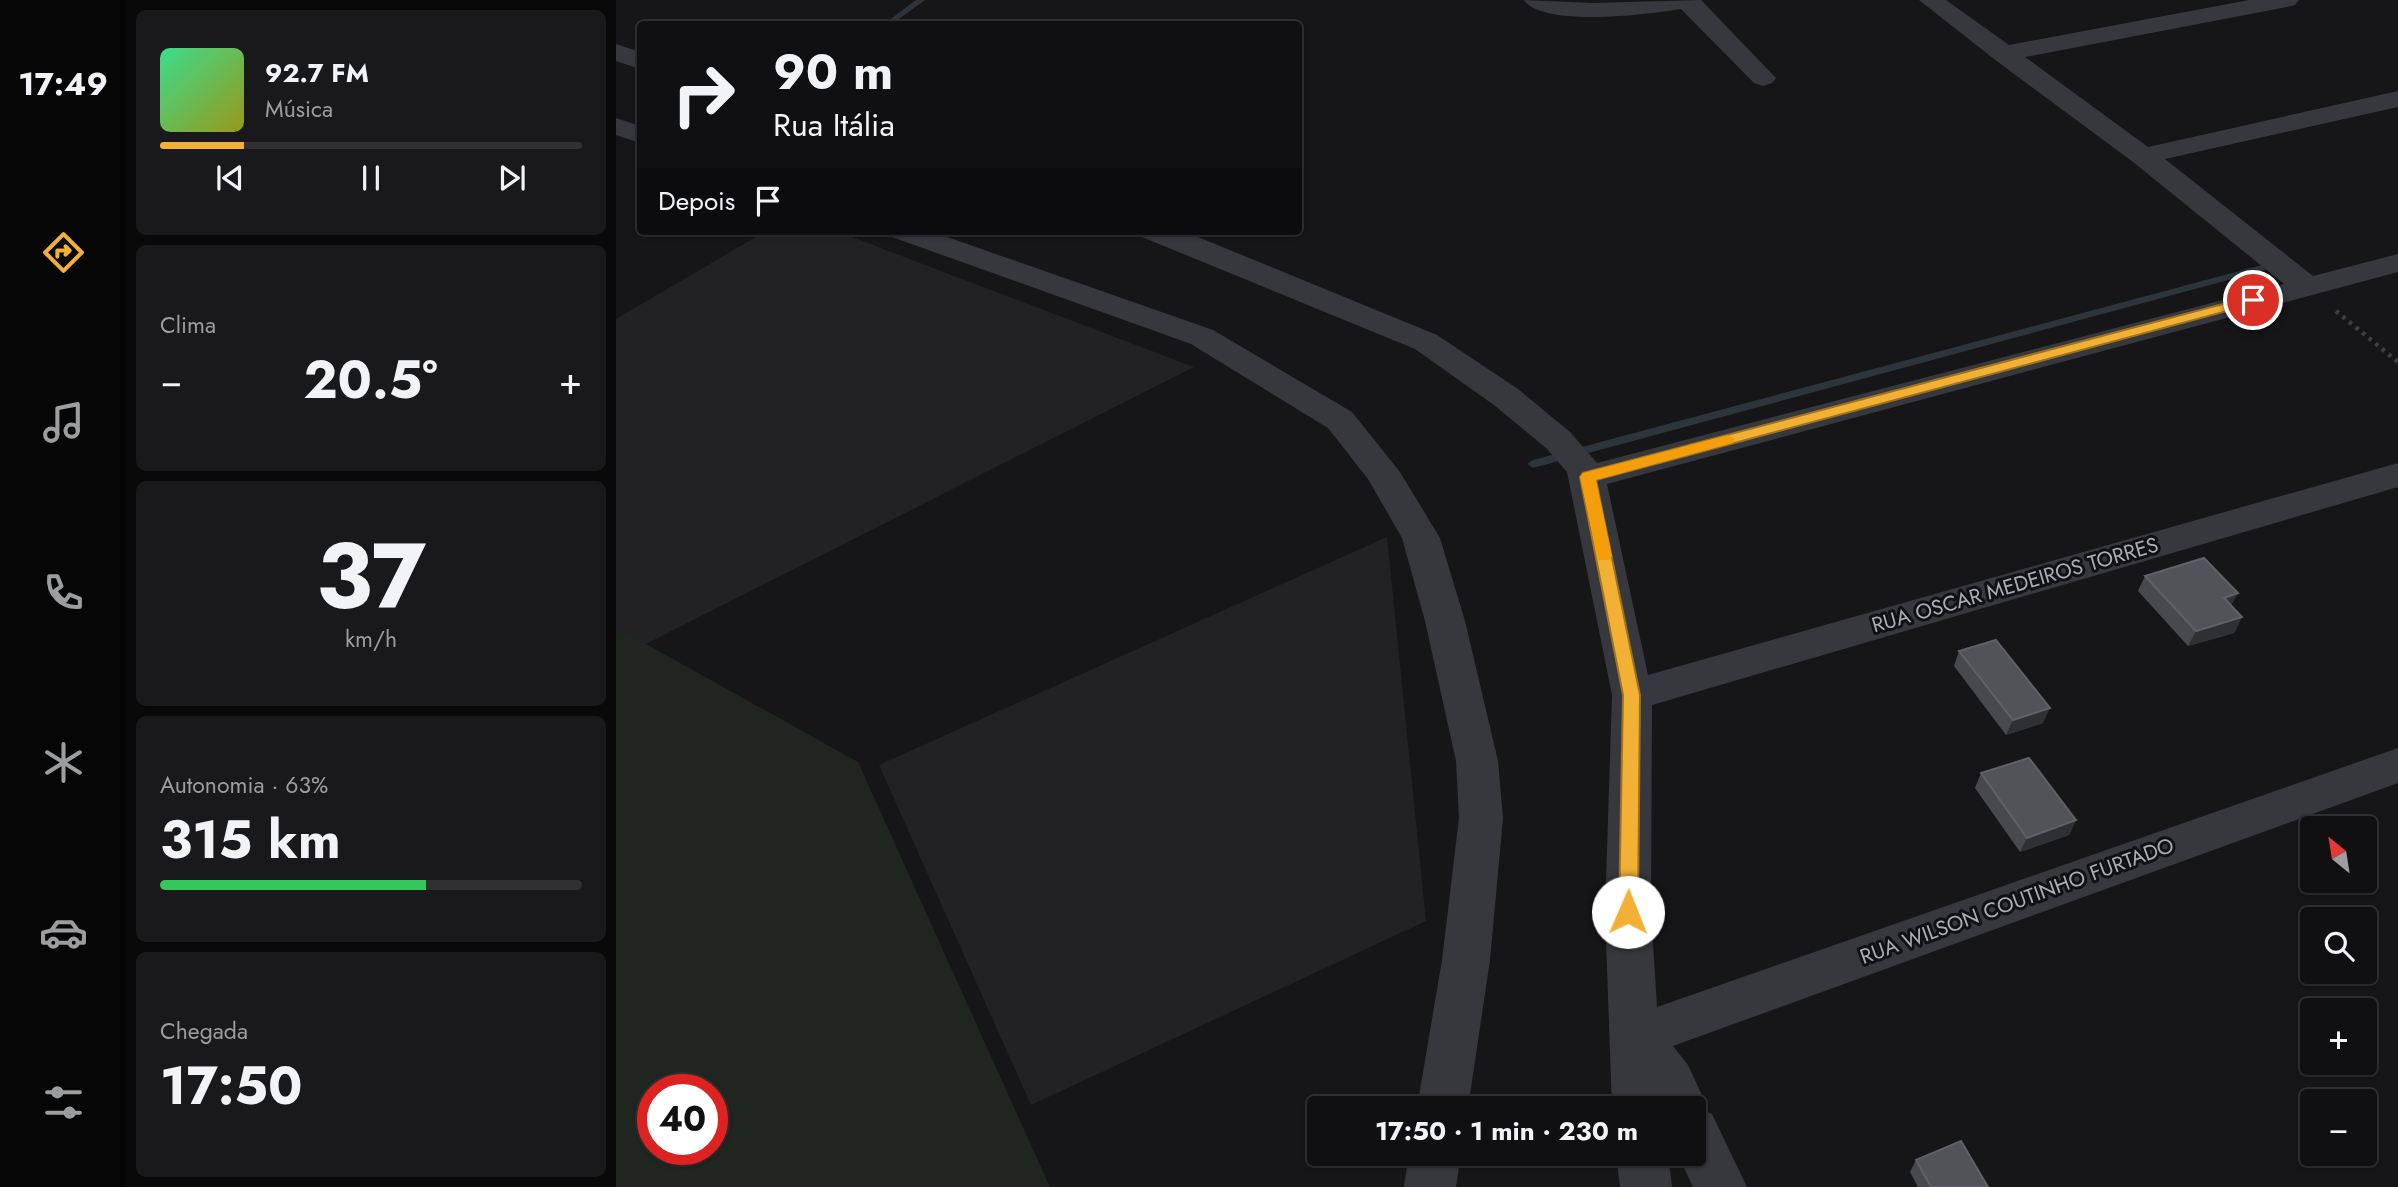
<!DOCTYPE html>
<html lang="pt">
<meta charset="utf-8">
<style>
:root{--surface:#101012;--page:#19191b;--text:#f1f3f6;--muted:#9c9d9f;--line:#303032;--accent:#f2b134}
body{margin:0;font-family:Jost,sans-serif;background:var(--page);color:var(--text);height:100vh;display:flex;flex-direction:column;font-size:26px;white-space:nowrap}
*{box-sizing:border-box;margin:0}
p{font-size:23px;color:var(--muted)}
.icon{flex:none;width:38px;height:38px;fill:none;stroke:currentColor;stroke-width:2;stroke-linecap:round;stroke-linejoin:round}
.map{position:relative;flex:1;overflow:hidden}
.side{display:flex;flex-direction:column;gap:10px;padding:10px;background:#09090a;width:490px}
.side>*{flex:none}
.banner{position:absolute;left:21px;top:21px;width:665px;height:214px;border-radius:7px;box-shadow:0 2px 5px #0004,0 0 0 2px var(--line);background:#101012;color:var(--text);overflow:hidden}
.needle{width:46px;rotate:330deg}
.controls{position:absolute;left:1684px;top:816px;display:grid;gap:14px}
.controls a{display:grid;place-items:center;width:77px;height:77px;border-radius:7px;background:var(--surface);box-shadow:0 2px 5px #0004,0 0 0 2px var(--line);font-size:35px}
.speed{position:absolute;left:21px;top:1074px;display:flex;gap:14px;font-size:35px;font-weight:700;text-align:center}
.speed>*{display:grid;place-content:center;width:91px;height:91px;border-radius:50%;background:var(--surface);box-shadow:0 2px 5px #0004,0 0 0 2px var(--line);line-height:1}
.speed .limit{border:10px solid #d22;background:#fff;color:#111}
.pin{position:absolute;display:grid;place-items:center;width:60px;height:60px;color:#fff;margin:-30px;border:4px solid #fff;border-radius:50%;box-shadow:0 2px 7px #0007}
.me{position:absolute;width:77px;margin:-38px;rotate:1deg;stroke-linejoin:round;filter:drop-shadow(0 0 5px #0008)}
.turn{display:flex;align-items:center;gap:24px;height:147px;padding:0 21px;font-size:32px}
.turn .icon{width:91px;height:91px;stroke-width:2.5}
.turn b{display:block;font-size:49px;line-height:60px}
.then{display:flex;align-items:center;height:66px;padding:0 21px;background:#0003;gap:14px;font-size:26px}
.big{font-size:52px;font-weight:700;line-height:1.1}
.side .card{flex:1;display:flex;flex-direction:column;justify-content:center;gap:10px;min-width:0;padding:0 24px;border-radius:10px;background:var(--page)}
.side .dial{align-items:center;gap:0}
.dial b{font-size:91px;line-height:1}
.song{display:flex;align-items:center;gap:21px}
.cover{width:84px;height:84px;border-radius:10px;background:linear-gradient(135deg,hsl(150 70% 55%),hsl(60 70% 35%))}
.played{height:7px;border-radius:4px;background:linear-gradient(90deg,var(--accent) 20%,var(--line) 20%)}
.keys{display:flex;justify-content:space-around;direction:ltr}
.heat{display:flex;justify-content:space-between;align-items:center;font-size:38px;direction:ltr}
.charge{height:10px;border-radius:5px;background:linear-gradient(90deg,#34c759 63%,var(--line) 0)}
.trip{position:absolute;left:691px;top:1096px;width:399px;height:70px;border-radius:7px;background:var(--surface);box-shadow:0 2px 5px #0004,0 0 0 2px var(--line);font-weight:700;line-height:70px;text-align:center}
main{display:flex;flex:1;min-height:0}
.tabs{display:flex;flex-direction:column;width:126px;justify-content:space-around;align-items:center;background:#060607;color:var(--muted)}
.tabs .icon{width:49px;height:49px}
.tabs .current{color:var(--accent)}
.tabs b{font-size:32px;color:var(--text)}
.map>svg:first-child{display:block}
.built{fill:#222225}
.green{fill:#1e261f;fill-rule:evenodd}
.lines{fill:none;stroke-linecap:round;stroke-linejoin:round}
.stream{fill:#2c353c;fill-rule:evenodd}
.path{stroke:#3d3f44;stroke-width:4.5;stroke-dasharray:3.5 5;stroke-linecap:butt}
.minor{fill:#37383d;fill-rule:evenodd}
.wall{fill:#47494d}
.shaded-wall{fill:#2f3033}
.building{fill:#525359;stroke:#5f6168;stroke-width:2}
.route{fill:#f2b134;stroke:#9d7322;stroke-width:2}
.slow{fill:#f59e0b}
.labels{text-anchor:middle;stroke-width:6;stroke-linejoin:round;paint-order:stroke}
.street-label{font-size:21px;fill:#a8adb8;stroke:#111113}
</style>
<main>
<nav class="tabs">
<b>17:49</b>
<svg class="icon current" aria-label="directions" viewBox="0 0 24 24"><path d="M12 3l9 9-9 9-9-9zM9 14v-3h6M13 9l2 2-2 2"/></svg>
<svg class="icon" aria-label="music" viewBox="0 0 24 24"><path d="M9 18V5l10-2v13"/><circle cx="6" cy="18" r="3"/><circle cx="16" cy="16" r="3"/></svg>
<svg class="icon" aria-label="phone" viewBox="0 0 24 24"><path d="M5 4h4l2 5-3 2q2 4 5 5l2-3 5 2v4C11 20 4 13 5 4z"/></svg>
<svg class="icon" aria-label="climate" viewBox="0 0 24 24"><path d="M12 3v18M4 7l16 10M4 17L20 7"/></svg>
<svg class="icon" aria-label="car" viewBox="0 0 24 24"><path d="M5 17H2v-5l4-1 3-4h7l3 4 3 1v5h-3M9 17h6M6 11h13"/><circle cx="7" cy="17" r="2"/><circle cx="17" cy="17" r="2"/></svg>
<svg class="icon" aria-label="filters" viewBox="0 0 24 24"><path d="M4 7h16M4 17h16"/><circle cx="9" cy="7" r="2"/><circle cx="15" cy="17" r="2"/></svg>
</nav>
<section class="side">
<div class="card">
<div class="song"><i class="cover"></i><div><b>92.7 FM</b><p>Música</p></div></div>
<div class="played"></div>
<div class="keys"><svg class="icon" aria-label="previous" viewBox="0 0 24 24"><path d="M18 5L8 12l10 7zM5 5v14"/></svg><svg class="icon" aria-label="pause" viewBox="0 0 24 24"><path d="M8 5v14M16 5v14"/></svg><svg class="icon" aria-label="next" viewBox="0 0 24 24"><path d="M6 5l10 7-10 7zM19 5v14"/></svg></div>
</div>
<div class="card"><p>Clima</p>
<div class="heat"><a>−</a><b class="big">20.5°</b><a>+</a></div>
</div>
<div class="card dial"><b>37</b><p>km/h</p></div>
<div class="card"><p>Autonomia · 63%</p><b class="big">315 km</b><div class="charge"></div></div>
<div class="card"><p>Chegada</p><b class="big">17:50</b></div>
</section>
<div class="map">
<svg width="1782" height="1187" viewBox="0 0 1782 1187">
<rect width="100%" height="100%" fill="#161618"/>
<g class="built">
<polygon points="150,231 220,231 578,367 24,647 0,636 0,319"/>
<polygon points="771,537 810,921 415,1105 263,765"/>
</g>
<path class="green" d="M0 632 21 639 242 762 434 1187H0ZM37 1090H96V1150H37Z"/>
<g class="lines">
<g class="stream">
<polygon points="300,0 309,0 276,24 268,24"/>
<polygon points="1646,265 1649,266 1649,270 917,468 911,464 917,460"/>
</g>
<polyline class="path" points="1720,311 1782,362"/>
<g class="minor">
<path d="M908 0 977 3 1085 0 1160 78 1156 83 1147 86 1138 83 1065 9C1035 14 927 28 908 0Z"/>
<polygon points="1303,0 1330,0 1393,45 1633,0 1683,0 1679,5 1671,7 1409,57 1532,147 1782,91 1782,107 1549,159 1697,276 1782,254 1782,272 991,484 1032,675 1782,463 1782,487 1036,705 1035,912 1041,1007 1782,748 1782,783 1057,1046 1072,1065 1092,1108 1090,1112 1096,1114 1131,1187 1077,1187 1061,1153 1078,1153 1078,1108 996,1108 989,912 996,695 951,472 930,448 878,405 799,349 526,237 521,231 565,231 582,237 821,335 902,389 954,432 981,463 1668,284 1517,162 1378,59"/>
<polygon points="0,44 24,52 24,69 0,61"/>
<polygon points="0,118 24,126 24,143 0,135"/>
<polygon points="271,231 314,231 597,330 736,412 784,472 824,538 849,621 882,761 887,818 874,960 852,1108 801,1108 826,960 843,818 840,761 809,621 786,538 752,479 712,428 575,344 276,237"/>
<polygon points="793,1153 845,1153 840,1187 788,1187"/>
<polygon points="1000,1153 1052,1153 1056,1187 1004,1187"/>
</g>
</g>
<g class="wall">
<polygon points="1529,576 1622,593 1615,605 1626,617 1618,633 1572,646 1522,591"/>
<polygon points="1343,651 1427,723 1390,735 1338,666"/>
<polygon points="1365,773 1460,820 1453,835 1404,852 1359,788"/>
<polygon points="1300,1160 1372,1187 1302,1187 1294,1172"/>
</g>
<g class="shaded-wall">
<polygon points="1622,593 1613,609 1608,598"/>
<polygon points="1626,617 1618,633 1572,646 1580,631"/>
<polygon points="1434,708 1427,723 1390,735 1397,720"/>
<polygon points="1460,820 1453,835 1404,852 1411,838"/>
</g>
<g class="building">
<polygon points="1588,558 1622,593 1608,598 1626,617 1580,631 1529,576"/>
<polygon points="1380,640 1434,708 1397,720 1343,651"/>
<polygon points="1413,758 1460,820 1411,838 1365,773"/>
<polygon points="1345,1141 1372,1187 1315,1187 1300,1160"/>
</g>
<polygon class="route" points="1637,296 1643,300 1641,303 980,480 1024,695 1022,912 1019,918 1012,920 1006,918 1003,912 1007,695 964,477 967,473"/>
<polygon class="slow" points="1112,435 1119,439 1117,443 980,480 996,556 993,560 982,560 964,477 967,473"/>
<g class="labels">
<g class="street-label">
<text transform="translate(1399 585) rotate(-16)" y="7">RUA OSCAR MEDEIROS TORRES</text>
<text transform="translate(1401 901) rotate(-20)" y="7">RUA WILSON COUTINHO FURTADO</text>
</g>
</g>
</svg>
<div class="controls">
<a><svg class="needle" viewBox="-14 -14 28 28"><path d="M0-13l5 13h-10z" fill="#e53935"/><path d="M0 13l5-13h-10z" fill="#9c9d9f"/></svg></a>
<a><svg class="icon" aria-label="search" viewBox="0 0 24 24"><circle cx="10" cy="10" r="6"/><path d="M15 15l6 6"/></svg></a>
<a>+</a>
<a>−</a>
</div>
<div class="speed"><div class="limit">40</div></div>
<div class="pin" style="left:1637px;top:300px;background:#d93025"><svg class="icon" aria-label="arrive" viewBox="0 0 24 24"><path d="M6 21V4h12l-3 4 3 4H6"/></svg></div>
<svg class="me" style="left:1012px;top:912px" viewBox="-20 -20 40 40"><circle r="19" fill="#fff"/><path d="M0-13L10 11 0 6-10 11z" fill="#f2b134"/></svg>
<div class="trip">17:50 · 1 min · 230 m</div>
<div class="banner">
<div class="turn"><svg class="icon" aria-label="right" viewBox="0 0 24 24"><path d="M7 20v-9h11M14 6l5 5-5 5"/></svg><div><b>90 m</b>Rua Itália</div></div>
<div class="then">Depois<svg class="icon" aria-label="arrive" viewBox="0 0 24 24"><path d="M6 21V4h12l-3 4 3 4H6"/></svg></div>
</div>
</div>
</main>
